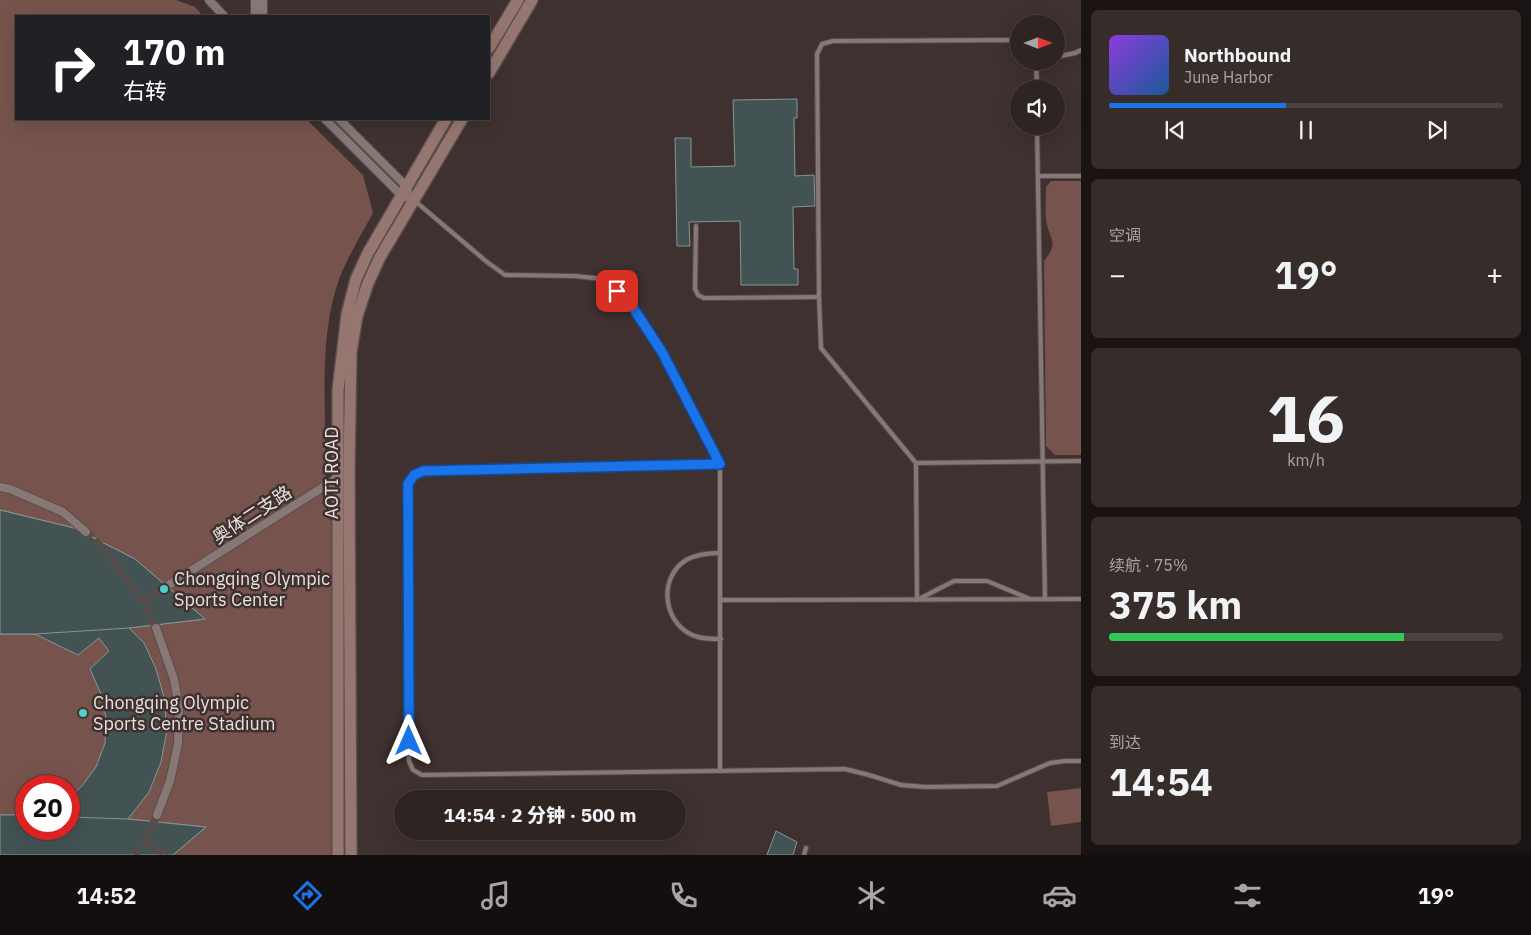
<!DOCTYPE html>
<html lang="zh">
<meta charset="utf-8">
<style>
:root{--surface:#2e2523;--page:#362d2b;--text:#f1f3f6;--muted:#a7a5a6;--line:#494241;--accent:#1a73e8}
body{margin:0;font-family:"IBM Plex Sans","Noto Sans SC",sans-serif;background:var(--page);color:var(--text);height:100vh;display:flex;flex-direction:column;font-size:19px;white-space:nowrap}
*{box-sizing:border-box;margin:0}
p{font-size:16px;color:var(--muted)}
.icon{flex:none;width:28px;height:28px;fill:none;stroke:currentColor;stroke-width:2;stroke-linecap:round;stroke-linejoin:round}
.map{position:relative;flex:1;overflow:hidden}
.details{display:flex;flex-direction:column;gap:10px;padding:10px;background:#191413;width:450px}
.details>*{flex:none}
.banner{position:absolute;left:15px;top:15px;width:475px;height:105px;border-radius:0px;box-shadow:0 5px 20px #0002,0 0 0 1px var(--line);background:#202124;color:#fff;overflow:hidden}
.needle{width:32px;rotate:90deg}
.tools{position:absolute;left:1010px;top:15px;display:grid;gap:10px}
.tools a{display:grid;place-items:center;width:55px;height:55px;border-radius:50%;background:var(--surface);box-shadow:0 5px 20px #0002,0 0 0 1px var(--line);font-size:25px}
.speed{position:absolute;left:15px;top:775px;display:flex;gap:10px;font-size:25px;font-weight:700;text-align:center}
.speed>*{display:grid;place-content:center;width:65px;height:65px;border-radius:50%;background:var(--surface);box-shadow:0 5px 20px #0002,0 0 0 1px var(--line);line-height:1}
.speed .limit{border:8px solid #d22;background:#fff;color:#111}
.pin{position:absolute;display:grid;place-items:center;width:42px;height:42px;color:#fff;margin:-21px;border-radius:10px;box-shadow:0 2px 8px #0006}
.me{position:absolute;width:55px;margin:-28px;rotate:0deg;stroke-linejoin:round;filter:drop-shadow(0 0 4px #0008)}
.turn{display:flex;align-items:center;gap:18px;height:105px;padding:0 25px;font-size:22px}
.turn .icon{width:65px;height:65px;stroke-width:2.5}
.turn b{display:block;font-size:35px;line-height:42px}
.big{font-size:38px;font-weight:800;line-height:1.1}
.details .widget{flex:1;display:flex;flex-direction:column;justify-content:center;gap:8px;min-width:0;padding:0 18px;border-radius:8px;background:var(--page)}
.details .dial{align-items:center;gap:0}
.dial b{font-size:65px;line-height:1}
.song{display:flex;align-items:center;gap:15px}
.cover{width:60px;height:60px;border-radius:8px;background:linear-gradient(135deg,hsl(270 70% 55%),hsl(210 70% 35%))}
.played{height:5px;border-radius:2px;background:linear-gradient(90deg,var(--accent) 45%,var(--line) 45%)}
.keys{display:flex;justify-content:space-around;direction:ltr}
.heat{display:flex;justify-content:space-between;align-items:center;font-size:28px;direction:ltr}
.charge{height:8px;border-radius:4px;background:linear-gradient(90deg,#34c759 75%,var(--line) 0)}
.trip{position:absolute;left:394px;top:790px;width:292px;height:50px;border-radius:25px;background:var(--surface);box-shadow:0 5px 20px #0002,0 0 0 1px var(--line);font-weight:800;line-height:50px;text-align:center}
.menu{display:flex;height:80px;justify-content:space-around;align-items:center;background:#120f0e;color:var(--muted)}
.menu .icon{width:35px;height:35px}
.menu .on{color:var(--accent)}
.menu b{font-size:22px;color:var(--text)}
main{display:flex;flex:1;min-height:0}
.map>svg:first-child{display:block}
.green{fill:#77534d;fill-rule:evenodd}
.building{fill:#435353;stroke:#859695}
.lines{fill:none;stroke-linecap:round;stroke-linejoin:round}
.minor-tunnel{stroke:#584b49;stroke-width:8;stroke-dasharray:8 4;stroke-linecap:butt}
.service-casing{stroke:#584d4b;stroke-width:6}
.minor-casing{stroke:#584d4b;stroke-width:10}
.secondary-casing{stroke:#584d4b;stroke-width:14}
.service{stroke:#877875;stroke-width:4}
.minor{stroke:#877875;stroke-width:8}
.secondary{stroke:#967670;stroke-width:11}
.route-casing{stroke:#114b97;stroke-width:12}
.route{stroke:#1a73e8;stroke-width:9}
.poi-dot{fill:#52cdcd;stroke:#3e312f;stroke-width:2}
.labels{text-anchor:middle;stroke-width:5;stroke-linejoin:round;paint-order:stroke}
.street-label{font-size:18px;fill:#e9e0de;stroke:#3e312f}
.poi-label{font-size:18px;fill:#e9e0de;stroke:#3e312f;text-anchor:start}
</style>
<main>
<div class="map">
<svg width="1081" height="855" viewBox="0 0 1081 855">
<rect width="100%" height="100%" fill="#3e312f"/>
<g class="green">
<path d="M0 0H176L195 7 203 16H16V119H306L363 175 373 213C362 233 350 253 341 274 323 321 324 372 325 422 325 452 326 483 326 514L331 521V770L332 855H0ZM26 786H69V829H26Z"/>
<path d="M1051 181H1081V455H1055L1046 446 1044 261C1060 241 1049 240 1046 220 1045 209 1046 198 1046 187Z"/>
<polygon points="1081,788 1081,822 1051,826 1047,792"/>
</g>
<g class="building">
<polygon points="797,99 797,118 794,118 795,176 814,175 815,206 793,207 794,269 798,269 798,285 741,285 740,221 689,222 690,246 677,246 675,138 691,138 691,167 735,166 733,100"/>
<polygon points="0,510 74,528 135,559 205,619 129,628 144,643 156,669 164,697 167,730 161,762 149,792 128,819 206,827 173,855 0,855 0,815 26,815 26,829 69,829 69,798 82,786 96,767 105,743 106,717 101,694 90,669 109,651 99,638 78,655 35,634 0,634"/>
<polygon points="0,510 74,528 135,559 205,619 129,628 35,634 0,634"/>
<polygon points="0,815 26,815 26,829 69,829 69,817 128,819 206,827 173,855 0,855"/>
<polygon points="776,831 797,842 793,855 767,855"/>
</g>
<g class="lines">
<g class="minor-tunnel">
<polyline points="86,532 108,553 143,602 156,628"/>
<polyline points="143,602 170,584"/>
<polyline points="146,841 167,855"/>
<polyline points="135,855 146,841 157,815"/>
</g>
<defs>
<g id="service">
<polyline points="1056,57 1075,53 1081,50"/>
<polyline points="1036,61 1037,89"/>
<polyline points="1037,126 1045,599"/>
<polyline points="1038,176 1081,176"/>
<polyline points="415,201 487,262 505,275 575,276 603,279 631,303 662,352 720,464 720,771"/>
<polyline points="696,226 695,289 698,295 704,298 819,297"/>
<polyline points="916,463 821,348 819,297 817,54 822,44 833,41 1019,40"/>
<polyline points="720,464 423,471 414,475 408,484 409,761 413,770 422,775 845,769 869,775 901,785 926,787 997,786 1050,763 1065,761 1081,761"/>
<path d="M720 553C709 553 697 554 686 560 656 579 664 628 698 637 705 639 713 639 721 639"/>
<polyline points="1030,599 987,581 954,581 917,600 916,463 1081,461"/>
<polyline points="721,600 1081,599"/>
<polyline points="804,855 806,848"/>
</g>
<g id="minor">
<polyline points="209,0 224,16"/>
<polyline points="255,16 255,0"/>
<polyline points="263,16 263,0"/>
<polyline points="325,119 401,195 414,200"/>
<polyline points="339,119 406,186 408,191"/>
<polyline points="0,487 10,489 63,512 86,532"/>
<polyline points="170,584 339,477"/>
<polyline points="156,628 174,679 179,709 178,744 170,781 157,815"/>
</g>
<g id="secondary">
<polyline points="489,48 518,0"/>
<polyline points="489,73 532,0"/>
<polyline points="338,855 338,390 347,314 356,279 368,253 446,119"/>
<polyline points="351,855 349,470 351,352 357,316 368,283 380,257 462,119"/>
</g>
</defs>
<use href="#service" class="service-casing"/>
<use href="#minor" class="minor-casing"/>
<use href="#secondary" class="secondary-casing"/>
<use href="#service" class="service"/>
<use href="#minor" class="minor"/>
<use href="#secondary" class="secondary"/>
</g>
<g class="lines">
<defs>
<polyline id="route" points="409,741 408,484 414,475 423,471 720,464 662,352 630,303 617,291"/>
</defs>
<use href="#route" class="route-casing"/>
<use href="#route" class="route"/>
</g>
<g class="poi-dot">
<circle cx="164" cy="589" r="5"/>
<circle cx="83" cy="713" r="5"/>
</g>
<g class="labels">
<g class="street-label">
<text transform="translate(332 473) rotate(-90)" y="6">AOTI ROAD</text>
<text transform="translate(252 515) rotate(-33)" y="6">奥体二支路</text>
</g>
<g class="poi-label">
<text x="174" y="585">Chongqing Olympic<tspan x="174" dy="21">Sports Center</tspan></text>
<text x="93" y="709">Chongqing Olympic<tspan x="93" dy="21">Sports Centre Stadium</tspan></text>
</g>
</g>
</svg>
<div class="tools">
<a><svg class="needle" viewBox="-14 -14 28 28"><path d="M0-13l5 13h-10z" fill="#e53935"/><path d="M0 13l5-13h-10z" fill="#a7a5a6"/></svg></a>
<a><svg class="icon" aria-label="sound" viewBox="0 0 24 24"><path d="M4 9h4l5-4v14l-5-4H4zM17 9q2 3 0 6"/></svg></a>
</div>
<div class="speed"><div class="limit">20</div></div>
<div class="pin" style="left:617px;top:291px;background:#d93025"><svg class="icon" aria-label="arrive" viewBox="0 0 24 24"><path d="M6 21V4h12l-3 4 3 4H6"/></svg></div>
<svg class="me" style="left:409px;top:741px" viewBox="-20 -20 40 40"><path d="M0-17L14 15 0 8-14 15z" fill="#1a73e8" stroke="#fff" stroke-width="4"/></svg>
<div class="trip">14:54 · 2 分钟 · 500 m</div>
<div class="banner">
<div class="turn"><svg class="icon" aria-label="right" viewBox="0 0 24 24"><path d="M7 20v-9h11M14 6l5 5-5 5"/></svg><div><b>170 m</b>右转</div></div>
</div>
</div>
<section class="details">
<div class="widget">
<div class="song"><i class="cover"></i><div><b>Northbound</b><p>June Harbor</p></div></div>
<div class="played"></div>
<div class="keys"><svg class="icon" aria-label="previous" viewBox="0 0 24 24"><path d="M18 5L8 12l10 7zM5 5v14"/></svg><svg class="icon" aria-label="pause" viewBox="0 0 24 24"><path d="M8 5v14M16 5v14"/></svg><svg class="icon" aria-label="next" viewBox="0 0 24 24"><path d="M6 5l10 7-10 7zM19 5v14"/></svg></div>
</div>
<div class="widget"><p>空调</p>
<div class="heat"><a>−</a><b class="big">19°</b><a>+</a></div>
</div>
<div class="widget dial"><b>16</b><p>km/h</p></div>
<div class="widget"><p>续航 · 75%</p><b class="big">375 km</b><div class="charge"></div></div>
<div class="widget"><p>到达</p><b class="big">14:54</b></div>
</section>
</main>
<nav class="menu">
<b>14:52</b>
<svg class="icon on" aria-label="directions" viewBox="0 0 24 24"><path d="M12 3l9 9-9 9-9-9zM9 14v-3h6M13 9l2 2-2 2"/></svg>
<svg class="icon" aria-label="music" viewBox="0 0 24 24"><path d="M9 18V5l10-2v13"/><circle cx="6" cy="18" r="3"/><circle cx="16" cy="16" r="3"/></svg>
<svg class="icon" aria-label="phone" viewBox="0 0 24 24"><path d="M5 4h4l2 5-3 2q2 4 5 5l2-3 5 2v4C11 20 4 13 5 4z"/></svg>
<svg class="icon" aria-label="climate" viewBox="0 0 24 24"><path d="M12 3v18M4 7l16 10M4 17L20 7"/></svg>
<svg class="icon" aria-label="car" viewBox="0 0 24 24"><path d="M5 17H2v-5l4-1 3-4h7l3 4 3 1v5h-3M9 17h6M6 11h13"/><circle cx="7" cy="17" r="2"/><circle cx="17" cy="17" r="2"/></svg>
<svg class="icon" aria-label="filters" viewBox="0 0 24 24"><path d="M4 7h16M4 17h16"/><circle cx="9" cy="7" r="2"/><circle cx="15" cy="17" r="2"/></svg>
<b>19°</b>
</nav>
